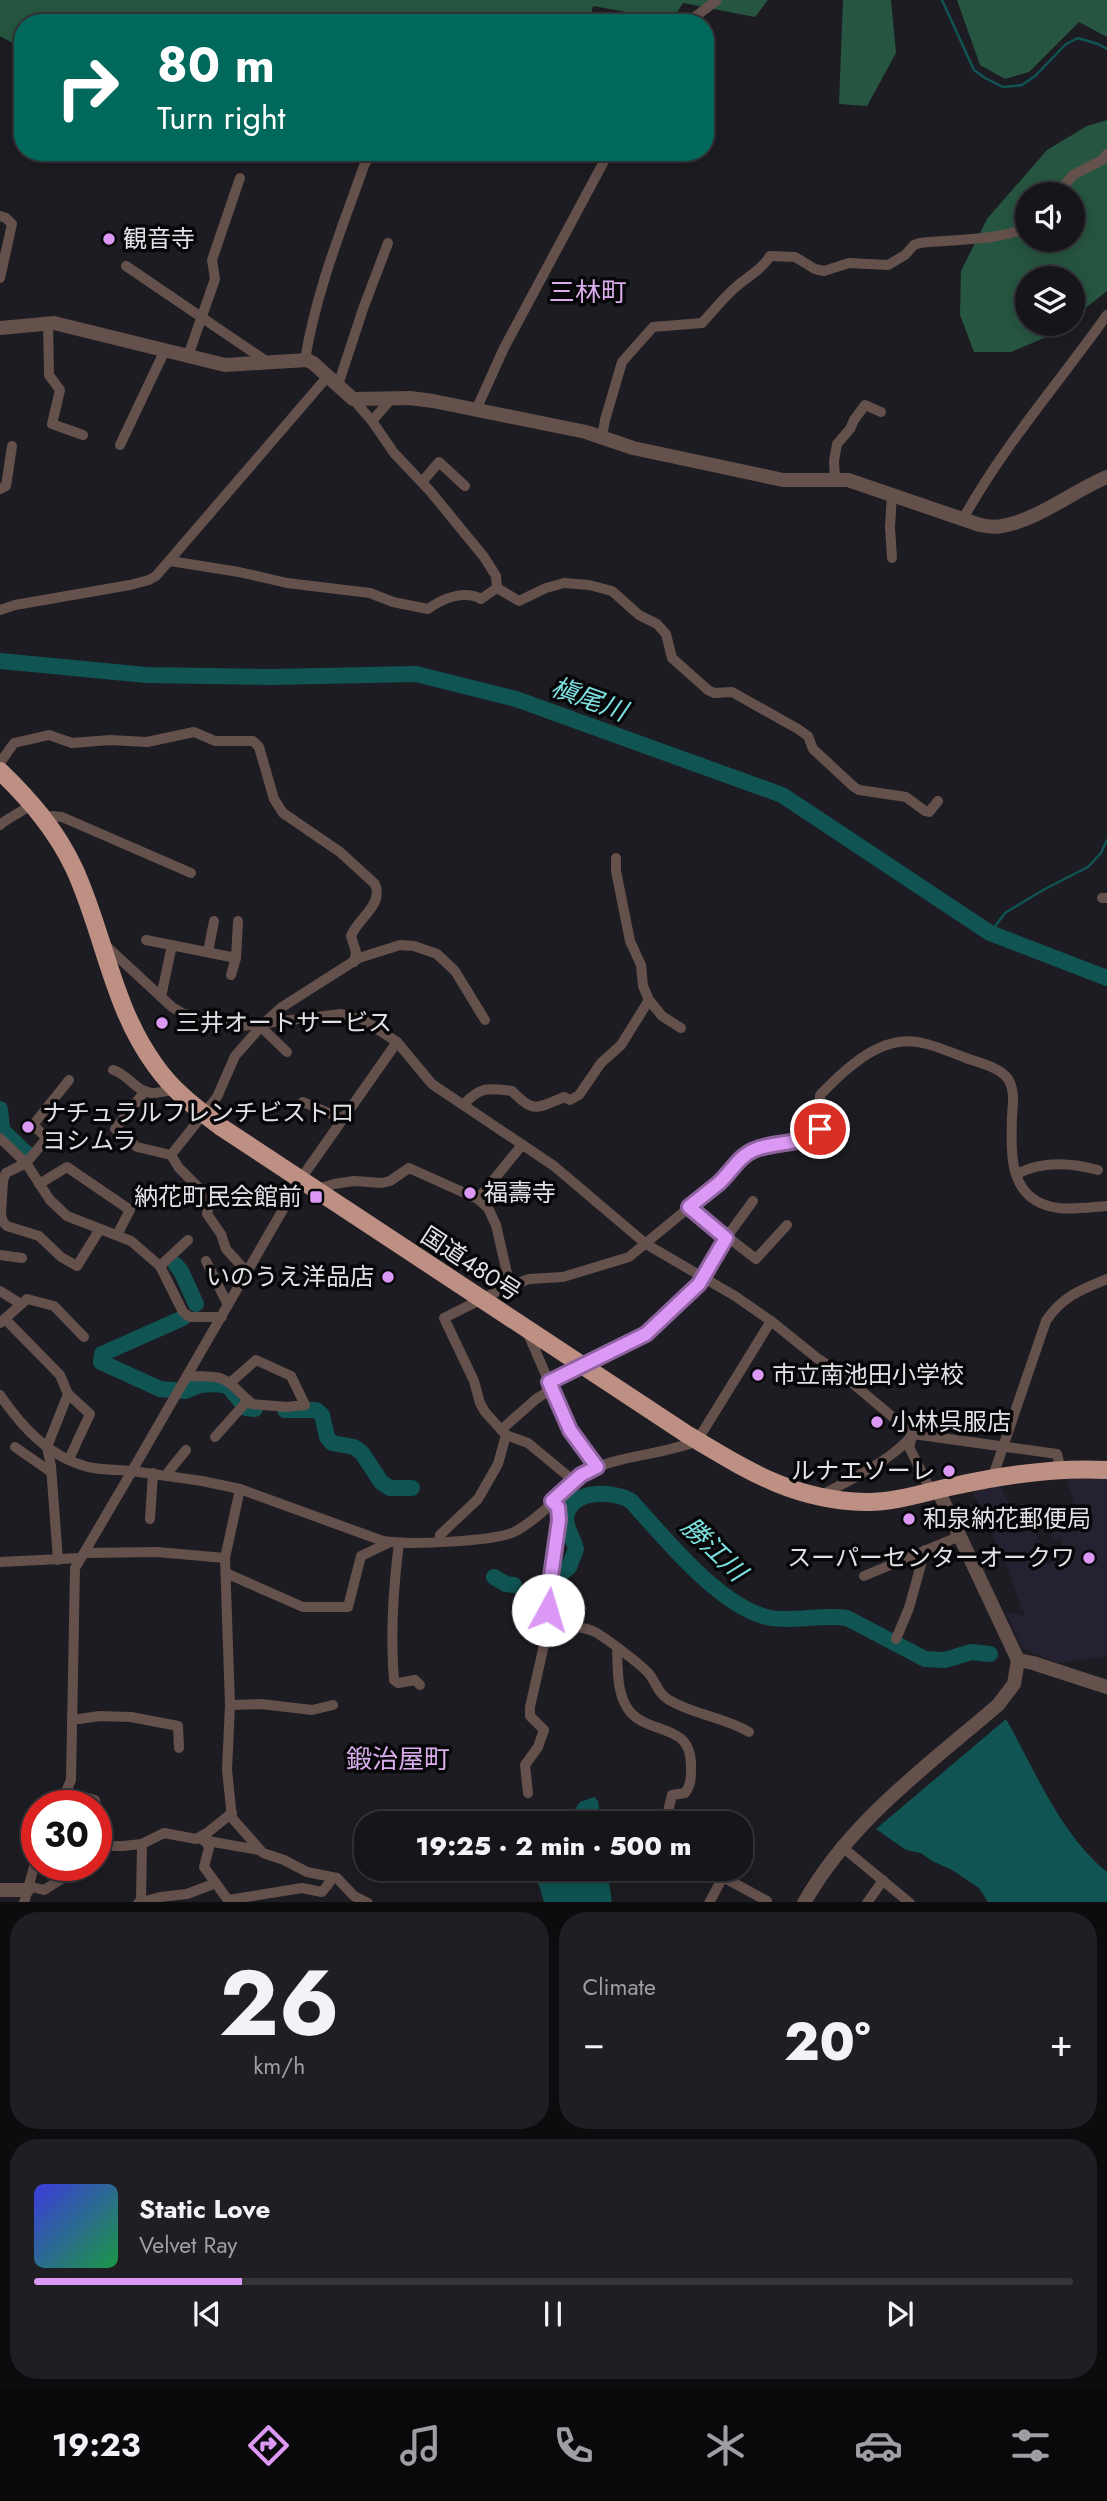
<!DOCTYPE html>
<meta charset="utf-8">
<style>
:root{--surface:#16151a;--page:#1f1e23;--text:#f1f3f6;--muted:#9e9fa2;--line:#353439;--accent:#db99f5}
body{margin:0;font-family:Jost,"Noto Sans JP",sans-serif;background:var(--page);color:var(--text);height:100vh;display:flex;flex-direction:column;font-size:26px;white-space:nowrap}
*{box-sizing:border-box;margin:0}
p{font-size:23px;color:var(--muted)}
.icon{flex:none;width:38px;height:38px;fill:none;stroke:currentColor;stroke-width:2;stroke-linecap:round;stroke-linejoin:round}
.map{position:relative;height:1902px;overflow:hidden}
.sheet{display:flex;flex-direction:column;gap:10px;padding:10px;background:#0c0c0e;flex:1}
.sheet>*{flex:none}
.banner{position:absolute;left:14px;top:14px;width:700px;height:147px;border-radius:28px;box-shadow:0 4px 18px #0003,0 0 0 2px var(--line);background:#00695c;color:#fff;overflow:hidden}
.buttons{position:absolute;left:1015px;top:182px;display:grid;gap:14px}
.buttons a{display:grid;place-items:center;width:70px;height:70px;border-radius:50%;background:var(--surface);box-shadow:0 4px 18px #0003,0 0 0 2px var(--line);font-size:35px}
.speed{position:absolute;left:21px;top:1790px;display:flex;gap:14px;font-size:35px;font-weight:700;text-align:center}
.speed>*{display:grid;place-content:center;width:91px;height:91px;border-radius:50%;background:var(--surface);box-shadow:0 4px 18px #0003,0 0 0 2px var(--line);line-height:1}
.speed .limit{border:10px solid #d22;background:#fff;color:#111}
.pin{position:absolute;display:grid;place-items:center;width:60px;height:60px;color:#fff;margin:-30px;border:4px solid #fff;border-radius:50%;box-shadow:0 2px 7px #0007}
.me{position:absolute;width:77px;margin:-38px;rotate:6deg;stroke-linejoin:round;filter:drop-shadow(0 0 5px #0008)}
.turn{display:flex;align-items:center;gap:24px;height:147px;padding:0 28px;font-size:32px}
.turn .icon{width:91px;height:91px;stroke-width:2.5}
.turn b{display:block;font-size:49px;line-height:60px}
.big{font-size:52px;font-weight:800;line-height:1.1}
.sheet .widget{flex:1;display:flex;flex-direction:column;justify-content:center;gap:10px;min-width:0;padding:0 24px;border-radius:28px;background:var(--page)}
.sheet .dial{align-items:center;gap:0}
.dial b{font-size:91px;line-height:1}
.song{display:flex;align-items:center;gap:21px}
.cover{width:84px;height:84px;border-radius:10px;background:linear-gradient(135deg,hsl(240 70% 55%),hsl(140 70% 35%))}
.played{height:7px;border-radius:4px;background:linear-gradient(90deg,var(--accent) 20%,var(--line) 20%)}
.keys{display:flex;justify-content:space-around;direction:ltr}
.heat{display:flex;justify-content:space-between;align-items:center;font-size:38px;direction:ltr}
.sheet .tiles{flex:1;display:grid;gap:10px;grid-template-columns:1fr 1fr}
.widget:last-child{grid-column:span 2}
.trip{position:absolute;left:354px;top:1811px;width:399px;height:70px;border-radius:28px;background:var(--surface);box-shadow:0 4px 18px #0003,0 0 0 2px var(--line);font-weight:800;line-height:70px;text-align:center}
.tabs{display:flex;height:112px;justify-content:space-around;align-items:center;background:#09080a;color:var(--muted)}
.tabs .icon{width:49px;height:49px}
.tabs .active{color:var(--accent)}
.tabs b{font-size:32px;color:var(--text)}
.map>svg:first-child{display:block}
.commercial{fill:#262131}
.forest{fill:#265641;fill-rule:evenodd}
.water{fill:#105454}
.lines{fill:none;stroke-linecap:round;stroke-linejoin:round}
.stream{stroke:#105454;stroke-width:2.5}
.river{stroke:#105454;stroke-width:16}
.minor{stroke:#65514c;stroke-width:10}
.tertiary{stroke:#65514c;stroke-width:14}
.trunk{stroke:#be9083;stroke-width:18}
.route-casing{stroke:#8e639f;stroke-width:18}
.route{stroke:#db99f5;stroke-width:12}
.poi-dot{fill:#db99f5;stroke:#070709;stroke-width:2.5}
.labels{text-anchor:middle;stroke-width:7;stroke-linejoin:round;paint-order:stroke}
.poi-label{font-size:24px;fill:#e2e1e5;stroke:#070709;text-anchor:start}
.street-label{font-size:24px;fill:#e2e1e5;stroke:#070709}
.neighbourhood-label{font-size:26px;fill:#d9aceb;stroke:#070709}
.water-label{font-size:26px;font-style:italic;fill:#7de0e0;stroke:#070709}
</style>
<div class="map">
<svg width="1107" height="1903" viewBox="0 0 1107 1903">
<rect width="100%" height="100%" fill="#1d1c22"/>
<polygon class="commercial" points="1066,1477 1107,1478 1107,1656 1058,1663 1022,1648 1006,1612 1025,1616 1007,1568 973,1492 1000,1486 1011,1508 1024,1503 1048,1564 1061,1558 1062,1542 1060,1539 1054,1541 1043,1514 1057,1507 1066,1531 1082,1525"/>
<g class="forest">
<polygon points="0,0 768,0 755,17 683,3 670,23 637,23 637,14 593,6 589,23 23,23 23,49 0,36"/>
<polygon points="843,0 891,0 896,53 867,106 839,104"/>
<polygon points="957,0 1107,0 1107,37 1079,22 1029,72 1005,79 980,65"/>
<path d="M1107 120V291L1073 318V278H1027V324H1065L1051 335 1011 352H974L960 315 961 271 987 219 1047 150 1087 126ZM1027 194H1073V240H1027Z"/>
</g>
<g class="water">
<path d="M1006 1719C1035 1770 1060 1834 1107 1872V1902H988L979 1888 952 1870 932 1861 921 1853 906 1850 876 1829Z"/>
<polygon points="594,1797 598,1801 601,1823 565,1823 580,1802"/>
<polygon points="527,1869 607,1869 612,1902 544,1902 539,1885"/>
</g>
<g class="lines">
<g class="stream">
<polyline points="942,0 974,70 985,78 1003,87 1022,85 1035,76 1066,44 1078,38 1098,44 1107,49"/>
<polyline points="990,933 1005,913 1043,890 1088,867 1101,853 1107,840"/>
</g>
<g class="river">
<polyline points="0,661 146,675 271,677 416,674 516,699 782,795 990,933 1107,978"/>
<polyline points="0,1109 2,1130 27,1154"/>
<polyline points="176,1265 181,1271 196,1304"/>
<polyline points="183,1318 102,1354 101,1362 160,1389 185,1391 200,1385 216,1384 228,1386 246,1408 255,1409"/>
<polyline points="285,1410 316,1410 322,1415 327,1437 332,1443 354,1447 362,1453 381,1482 390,1488 412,1488"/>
<polyline points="494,1577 506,1584 514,1585"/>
<path d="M557 1577 569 1567 576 1549C574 1540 565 1526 566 1518 569 1489 612 1490 631 1501 664 1537 721 1609 771 1618 796 1622 821 1614 847 1618L925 1659 945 1660 971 1652 990 1654"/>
</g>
<g class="minor">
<polyline points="687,23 717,0"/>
<polyline points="1057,194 1073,175 1102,160 1107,154"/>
<polyline points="0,216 6,218 12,224 0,278"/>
<polyline points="126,266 266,361"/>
<polyline points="48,323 49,375 60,390 52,424 83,435"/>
<polyline points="188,356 215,279 212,260 240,178"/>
<path d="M305 360C316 291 342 228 365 163L374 152"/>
<polyline points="338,385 363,309 388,243"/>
<polyline points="353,399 372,421 394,453 430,491 484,557 496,576 497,588"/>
<polyline points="476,410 504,348 609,152"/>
<polyline points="372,421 392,398"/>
<path d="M602 437 605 420 622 362 653 327 702 323C714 310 724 297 737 286 750 275 761 270 770 256L795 257 815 269 824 271 849 263 888 265 905 255 914 245 920 243C947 240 1006 240 1027 227"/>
<polyline points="120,445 165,350"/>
<polyline points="835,480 834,461 837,444 850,429 854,420 865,405 881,412"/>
<polyline points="422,482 439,462 465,486"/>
<polyline points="0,489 6,486 12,446"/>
<polyline points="892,494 890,527 892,558"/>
<path d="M963 519C1003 446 1059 383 1107 315"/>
<path d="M170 561 239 572 287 583 370 593 393 602 428 609C443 598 464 590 481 599L497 588"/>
<polyline points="497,588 519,601 546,588 564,583 589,585 612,591 639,615 657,624 666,634 672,658 708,690 714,693 732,692 798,729 808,736 813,749 854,787 859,790 906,797 925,811 929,812 938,801"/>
<polyline points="0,610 15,605 130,585 149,580 156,576 328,376"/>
<path d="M0 763 14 743 49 735 72 743 110 740 147 742 194 732 215 741H253L259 747 274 799 283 813 340 852 375 884C384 905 358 918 351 936L356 952 354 962"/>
<polyline points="45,819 51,816 62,817 191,873"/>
<path d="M0 825C10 816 22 813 32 803"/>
<polyline points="616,858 616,871 630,941 641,965 643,986 649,1000 662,1016 681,1028"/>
<polyline points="1102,898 1107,898"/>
<polyline points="146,940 236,958"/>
<polyline points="104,944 172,1007 182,1013 233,1027 341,1014 364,1020 397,1042 432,1084 554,1166 646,1244 735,1296 771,1321 817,1358 840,1373 913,1434 1057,1454 1061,1470"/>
<polyline points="208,952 214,921"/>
<polyline points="231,975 236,958 238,921"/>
<polyline points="161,997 172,945"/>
<polyline points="261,1027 287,1052"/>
<path d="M113 1070C128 1074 136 1092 152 1093 159 1093 167 1091 174 1090"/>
<polyline points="69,1080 33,1125 47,1138 26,1163 6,1173 3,1180 1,1215 3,1222 7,1226 39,1236 61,1257 77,1266 100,1229"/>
<polyline points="145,1091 115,1129 137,1147 171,1155 179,1168 210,1199 207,1214 221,1234 226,1249 247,1272"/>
<polyline points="303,1102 343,1119"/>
<path d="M464 1104C481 1086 488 1088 512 1091 534 1114 537 1108 564 1097L570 1100 579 1095 601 1063 621 1045 649 1000"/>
<polyline points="0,1138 26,1163 50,1200 67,1216 131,1241 160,1266 183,1312 190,1317 222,1317"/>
<polyline points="171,1155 217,1097 235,1056 264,1023 282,1007 359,958 400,945 414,946 437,954 455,971 485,1020"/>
<path d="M1016 1174C1042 1161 1070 1162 1098 1170"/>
<polyline points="39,1184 67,1167 130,1210 117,1235"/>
<polyline points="315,1190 334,1184 354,1181 382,1183 390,1181 409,1168 478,1199 488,1208 496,1225 507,1273 504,1288"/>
<polyline points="478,1199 522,1145"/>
<polyline points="689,1207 756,1259 787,1225"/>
<polyline points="0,1255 22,1258"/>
<polyline points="206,1261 228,1305"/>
<polyline points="160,1266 188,1240"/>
<polyline points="0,1291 21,1304"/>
<polyline points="6,1320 60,1375 68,1394 90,1414 69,1459"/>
<polyline points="0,1323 27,1299 54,1306 84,1337"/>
<polyline points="531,1332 529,1336 570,1430 597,1467"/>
<path d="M188 1376C229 1376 223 1377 252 1404L287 1407 305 1405 291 1376 256 1360 231 1382"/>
<polyline points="549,1382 647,1334 699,1284 726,1238 753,1201"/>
<path d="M0 1395C22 1427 49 1457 88 1467 102 1470 118 1470 132 1471L300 1180 397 1042"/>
<polyline points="501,1430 536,1399 552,1389"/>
<polyline points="215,1437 248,1400"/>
<polyline points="912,1437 909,1447 929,1487 938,1490"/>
<polyline points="15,1447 51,1472"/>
<polyline points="169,1475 169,1471 186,1450"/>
<path d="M992 1479 1046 1321C1061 1297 1082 1289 1107 1279"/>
<path d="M574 1481 528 1443 506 1435 485 1412 480 1403 474 1381 444 1318 504 1288 529 1279 563 1277 629 1257 721 1181 745 1155 772 1144 785 1145 796 1142 820 1129V1095C840 1074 869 1046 899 1042 920 1038 947 1051 966 1058 979 1063 1000 1067 1008 1079 1015 1090 1013 1104 1012 1116 1011 1155 1008 1202 1059 1208 1074 1210 1092 1207 1107 1206"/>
<polyline points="240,1489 225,1558 230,1705 227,1770 232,1818 263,1853 284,1860 307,1872 337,1878 354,1896 368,1903"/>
<path d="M820 1496C849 1480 892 1461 913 1434"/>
<path d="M552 1501 558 1507 559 1520C558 1537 544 1600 549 1611 561 1635 577 1622 595 1632 606 1638 643 1666 650 1675 657 1685 658 1693 669 1700 694 1715 724 1717 749 1732"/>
<polyline points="150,1519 153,1473"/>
<polyline points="440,1541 440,1535 478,1499 498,1464 506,1435"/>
<path d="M399 1543C393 1590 390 1633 394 1680L398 1683 415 1680 420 1685"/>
<polyline points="84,1553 157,1552 225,1558"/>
<polyline points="58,1560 51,1466 47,1447 68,1394"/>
<path d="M0 1562 81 1558 132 1471 202 1481 240 1489 383 1541C406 1545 497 1542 516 1531 540 1518 561 1493 581 1475 617 1454 660 1456 697 1441L771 1321"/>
<polyline points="228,1574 303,1607 348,1607 361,1556 390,1542"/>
<polyline points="864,1576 960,1536"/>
<polyline points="896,1639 909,1608 925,1550"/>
<path d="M617 1649C618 1669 616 1696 631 1713 652 1735 692 1723 691 1767 691 1778 691 1785 685 1793L672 1795 665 1824"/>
<polyline points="230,1705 261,1704 312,1710 333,1705"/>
<polyline points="72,1720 100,1716 131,1717 178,1726 179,1748"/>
<polyline points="66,1792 95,1800 96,1806"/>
<polyline points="528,1793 525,1765 538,1747 544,1730 530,1716 530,1707 551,1614"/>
<polyline points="56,1806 66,1792 71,1780 75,1568 81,1558"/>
<polyline points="96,1811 98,1825 96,1842"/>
<polyline points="202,1840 259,1850"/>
<polyline points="205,1840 209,1848 204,1867 228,1900 302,1888 322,1892 330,1882"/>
<polyline points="96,1842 108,1846 123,1846 142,1844 164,1833 196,1839 207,1833 232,1813"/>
<polyline points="841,1846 910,1903"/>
<polyline points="709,1869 723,1877"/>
<polyline points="28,1886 44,1890 82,1866"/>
<polyline points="141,1902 142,1844"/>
<polyline points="24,1903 35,1863 37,1843"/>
<polyline points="138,1903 160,1897 187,1894 216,1883"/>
<polyline points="709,1903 723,1877 767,1901 766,1903"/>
<polyline points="867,1903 883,1880"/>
</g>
<g class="tertiary">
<path d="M0 328 54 323 225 365 307 360 313 363 353 399 410 398 433 401 586 432 633 448 783 480H848L980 525C987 526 995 528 1002 526 1038 520 1073 491 1107 477"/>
<polyline points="1018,1660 1033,1663 1107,1687"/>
<polyline points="0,1890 27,1890"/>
<path d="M804 1903C850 1821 927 1766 998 1705L1014 1684 1018 1660 938 1490"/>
</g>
<path class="trunk" d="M0 771C30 800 56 830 74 868 104 933 112 1006 155 1065 173 1091 196 1108 221 1127L688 1435C747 1470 792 1500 865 1502 894 1503 925 1492 954 1486 1003 1475 1056 1467 1107 1470"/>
</g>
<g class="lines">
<defs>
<path id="route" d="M548 1610 547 1604 559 1520 558 1507 552 1501 581 1475 597 1467 570 1430 549 1382 646 1334 699 1284 726 1238 689 1207C699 1199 709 1191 719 1183 731 1172 739 1156 754 1150 778 1140 799 1147 820 1129"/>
</defs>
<use href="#route" class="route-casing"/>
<use href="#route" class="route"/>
</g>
<g class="poi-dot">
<circle cx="109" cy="239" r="7"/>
<circle cx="162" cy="1023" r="7"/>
<circle cx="28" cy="1127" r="7"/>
<circle cx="470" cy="1193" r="7"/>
<rect x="309" y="1190" width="14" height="14" rx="3.5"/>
<circle cx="388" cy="1277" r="7"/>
<circle cx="758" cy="1375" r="7"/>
<circle cx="877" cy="1422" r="7"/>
<circle cx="949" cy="1471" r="7"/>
<circle cx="909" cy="1519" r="7"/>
<circle cx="1089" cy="1558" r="7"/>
</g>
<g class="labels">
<g class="poi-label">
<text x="123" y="247">観音寺</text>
<text x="176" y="1031">三井オートサービス</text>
<text x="42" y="1121">ナチュラルフレンチビストロ<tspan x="42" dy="28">ヨシムラ</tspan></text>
<text x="484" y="1201">福壽寺</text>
<text x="302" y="1205" text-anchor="end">納花町民会館前</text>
<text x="374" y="1285" text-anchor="end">いのうえ洋品店</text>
<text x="772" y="1383">市立南池田小学校</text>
<text x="891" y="1430">小林呉服店</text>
<text x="935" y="1479" text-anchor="end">ルナエソーレ</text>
<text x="923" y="1527">和泉納花郵便局</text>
<text x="1075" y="1566" text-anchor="end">スーパーセンターオークワ</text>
</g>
<g class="street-label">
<text transform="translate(471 1264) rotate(33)" y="8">国道480号</text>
</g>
<g class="neighbourhood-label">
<text x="588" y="301">三林町</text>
<text x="398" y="1768">鍛治屋町</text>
</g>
<g class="water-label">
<text transform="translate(589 699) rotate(20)" y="9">槇尾川</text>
<text transform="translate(714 1549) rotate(44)" y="9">勝江川</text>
</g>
</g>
</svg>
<div class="buttons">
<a><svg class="icon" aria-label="sound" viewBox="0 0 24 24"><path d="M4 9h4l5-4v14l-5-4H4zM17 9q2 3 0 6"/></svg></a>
<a><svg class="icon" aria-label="layers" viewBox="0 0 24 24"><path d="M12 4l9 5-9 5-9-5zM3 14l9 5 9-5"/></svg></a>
</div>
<div class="speed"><div class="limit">30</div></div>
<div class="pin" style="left:820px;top:1129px;background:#d93025"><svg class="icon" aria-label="arrive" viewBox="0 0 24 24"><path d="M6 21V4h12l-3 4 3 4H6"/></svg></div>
<svg class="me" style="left:548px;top:1610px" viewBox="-20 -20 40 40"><circle r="19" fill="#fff"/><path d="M0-13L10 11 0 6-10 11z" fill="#db99f5"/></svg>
<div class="trip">19:25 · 2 min · 500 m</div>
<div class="banner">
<div class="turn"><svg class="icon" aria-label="right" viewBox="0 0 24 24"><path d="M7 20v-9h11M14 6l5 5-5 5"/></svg><div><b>80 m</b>Turn right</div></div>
</div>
</div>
<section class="sheet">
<div class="tiles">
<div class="widget dial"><b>26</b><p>km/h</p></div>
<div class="widget"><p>Climate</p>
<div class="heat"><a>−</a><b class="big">20°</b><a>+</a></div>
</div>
<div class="widget">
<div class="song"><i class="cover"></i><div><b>Static Love</b><p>Velvet Ray</p></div></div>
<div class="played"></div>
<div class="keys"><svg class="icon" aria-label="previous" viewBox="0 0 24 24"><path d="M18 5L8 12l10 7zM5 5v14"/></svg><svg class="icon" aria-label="pause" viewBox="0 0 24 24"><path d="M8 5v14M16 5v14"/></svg><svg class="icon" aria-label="next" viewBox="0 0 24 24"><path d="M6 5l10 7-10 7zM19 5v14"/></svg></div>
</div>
</div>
</section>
<nav class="tabs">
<b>19:23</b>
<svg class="icon active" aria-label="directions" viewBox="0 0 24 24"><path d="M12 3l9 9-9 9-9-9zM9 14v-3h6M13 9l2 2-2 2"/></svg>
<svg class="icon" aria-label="music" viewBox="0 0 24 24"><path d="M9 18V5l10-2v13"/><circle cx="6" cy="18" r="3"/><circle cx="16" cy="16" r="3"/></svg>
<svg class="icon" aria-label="phone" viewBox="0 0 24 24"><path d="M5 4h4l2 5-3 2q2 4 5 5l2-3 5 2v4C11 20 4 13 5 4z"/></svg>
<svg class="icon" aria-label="climate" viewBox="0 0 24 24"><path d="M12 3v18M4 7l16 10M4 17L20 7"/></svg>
<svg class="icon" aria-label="car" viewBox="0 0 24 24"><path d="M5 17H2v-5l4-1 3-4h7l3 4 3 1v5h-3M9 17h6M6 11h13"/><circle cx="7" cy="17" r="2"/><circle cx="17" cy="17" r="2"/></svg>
<svg class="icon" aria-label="filters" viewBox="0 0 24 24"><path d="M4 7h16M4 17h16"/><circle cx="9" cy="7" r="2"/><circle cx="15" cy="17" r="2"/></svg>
</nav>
